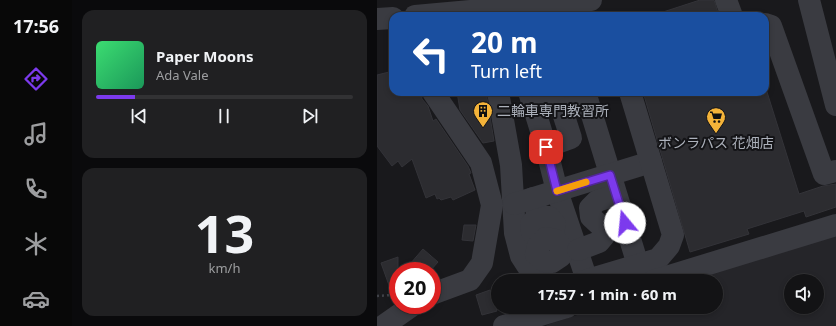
<!DOCTYPE html>
<meta charset="utf-8">
<style>
:root{--surface:#131315;--page:#202022;--text:#f1f3f6;--muted:#9d9ea0;--line:#323234;--accent:#7c3aed}
body{margin:0;font-family:"Noto Sans","Noto Sans JP",sans-serif;background:var(--page);color:var(--text);height:100vh;display:flex;flex-direction:column;font-size:15px;white-space:nowrap}
*{box-sizing:border-box;margin:0}
p{font-size:13px;color:var(--muted)}
.icon{flex:none;width:22px;height:22px;fill:none;stroke:currentColor;stroke-width:2;stroke-linecap:round;stroke-linejoin:round}
.map{position:relative;flex:1;overflow:hidden}
.details{display:flex;flex-direction:column;gap:10px;padding:10px;background:#0a0a0c;width:305px}
.details>*{flex:none}
.guide{position:absolute;left:12px;top:12px;width:380px;height:84px;border-radius:12px;box-shadow:0 2px 6px #0003,0 0 0 1px var(--line);background:#1a4fa0;color:#fff;overflow:hidden}
.controls{position:absolute;left:407px;top:274px;display:grid;gap:8px}
.controls a{display:grid;place-items:center;width:40px;height:40px;border-radius:50%;background:var(--surface);box-shadow:0 2px 6px #0003,0 0 0 1px var(--line);font-size:20px}
.speed{position:absolute;left:12px;top:262px;display:flex;gap:8px;font-size:20px;font-weight:700;text-align:center}
.speed>*{display:grid;place-content:center;width:52px;height:52px;border-radius:50%;background:var(--surface);box-shadow:0 2px 6px #0003,0 0 0 1px var(--line);line-height:1}
.speed .limit{border:6px solid #d22;background:#fff;color:#111}
.pin{position:absolute;display:grid;place-items:center;width:34px;height:34px;color:#fff;margin:-17px;border-radius:8px;box-shadow:0 2px 6px #0006}
.me{position:absolute;width:44px;margin:-22px;rotate:343deg;stroke-linejoin:round;filter:drop-shadow(0 0 3px #0008)}
.turn{display:flex;align-items:center;gap:14px;height:84px;padding:0 16px;font-size:18px}
.turn .icon{width:52px;height:52px;stroke-width:2.5}
.turn b{display:block;font-size:28px;line-height:34px}
.details .widget{flex:1;display:flex;flex-direction:column;justify-content:center;gap:6px;min-width:0;padding:0 14px;border-radius:12px;background:var(--page)}
.details .dial{align-items:center;gap:0}
.dial b{font-size:52px;line-height:1}
.song{display:flex;align-items:center;gap:12px}
.cover{width:48px;height:48px;border-radius:6px;background:linear-gradient(135deg,hsl(140 70% 55%),hsl(150 70% 35%))}
.played{height:4px;border-radius:2px;background:linear-gradient(90deg,var(--accent) 15%,var(--line) 15%)}
.keys{display:flex;justify-content:space-around;direction:ltr}
.trip{position:absolute;left:114px;top:274px;width:232px;height:40px;border-radius:20px;background:var(--surface);box-shadow:0 2px 6px #0003,0 0 0 1px var(--line);font-weight:700;line-height:40px;text-align:center}
main{display:flex;flex:1;min-height:0}
.menu{display:flex;flex-direction:column;width:72px;justify-content:space-around;align-items:center;background:#080808;color:var(--muted)}
.menu .icon{width:28px;height:28px}
.menu .on{color:var(--accent)}
.menu b{font-size:18px;color:var(--text)}
.map>svg:first-child{display:block}
.built{fill:#252529;fill-rule:evenodd}
.building{fill:#2c2c30;stroke:#333338}
.lines{fill:none;stroke-linecap:round;stroke-linejoin:round}
.path{stroke:#404248;stroke-width:2.5;stroke-dasharray:2 3;stroke-linecap:butt}
.minor{stroke:#3a3b41;stroke-width:22}
.route-casing{stroke:#51269a;stroke-width:10}
.route{stroke:#7c3aed;stroke-width:7}
.slow{stroke:#f59e0b;stroke-width:7}
.labels{text-anchor:middle;stroke-width:4;stroke-linejoin:round;paint-order:stroke}
.poi-label{font-size:14px;fill:#acb1bb;stroke:#141417;text-anchor:start}
</style>
<main>
<nav class="menu">
<b>17:56</b>
<svg class="icon on" aria-label="directions" viewBox="0 0 24 24"><path d="M12 3l9 9-9 9-9-9zM9 14v-3h6M13 9l2 2-2 2"/></svg>
<svg class="icon" aria-label="music" viewBox="0 0 24 24"><path d="M9 18V5l10-2v13"/><circle cx="6" cy="18" r="3"/><circle cx="16" cy="16" r="3"/></svg>
<svg class="icon" aria-label="phone" viewBox="0 0 24 24"><path d="M5 4h4l2 5-3 2q2 4 5 5l2-3 5 2v4C11 20 4 13 5 4z"/></svg>
<svg class="icon" aria-label="climate" viewBox="0 0 24 24"><path d="M12 3v18M4 7l16 10M4 17L20 7"/></svg>
<svg class="icon" aria-label="car" viewBox="0 0 24 24"><path d="M5 17H2v-5l4-1 3-4h7l3 4 3 1v5h-3M9 17h6M6 11h13"/><circle cx="7" cy="17" r="2"/><circle cx="17" cy="17" r="2"/></svg>
</nav>
<section class="details">
<div class="widget">
<div class="song"><i class="cover"></i><div><b>Paper Moons</b><p>Ada Vale</p></div></div>
<div class="played"></div>
<div class="keys"><svg class="icon" aria-label="previous" viewBox="0 0 24 24"><path d="M18 5L8 12l10 7zM5 5v14"/></svg><svg class="icon" aria-label="pause" viewBox="0 0 24 24"><path d="M8 5v14M16 5v14"/></svg><svg class="icon" aria-label="next" viewBox="0 0 24 24"><path d="M6 5l10 7-10 7zM19 5v14"/></svg></div>
</div>
<div class="widget dial"><b>13</b><p>km/h</p></div>
</section>
<div class="map">
<svg width="459" height="326" viewBox="0 0 459 326">
<rect width="100%" height="100%" fill="#19191c"/>
<path class="built" d="M459 232V326H170L169 325 225 307H339V281H306ZM414 281H440V307H414Z"/>
<g class="building">
<polygon points="323,0 337,0 342,16 283,16 283,13"/>
<polygon points="16,71 16,92 44,92 45,99 51,106 56,121 59,119 91,166 94,173 92,174 98,190 76,200 74,197 64,200 62,198 60,199 58,194 49,198 35,159 25,167 21,161 15,166 0,146 0,75"/>
<polygon points="80,92 109,92 117,141 106,143 83,110"/>
<polygon points="266,92 390,92 422,194 446,186 459,184 459,207 429,217 427,211 370,229 372,234 313,252"/>
<polygon points="87,225 99,225 96,241 85,240"/>
<polygon points="46,249 61,262 53,271 27,271"/>
<polygon points="21,257 21,300 18,302 4,263"/>
<polygon points="113,290 120,311 105,315 99,295"/>
</g>
<g class="lines">
<polyline class="path" points="0,296 15,295"/>
<g class="minor">
<polyline points="349,0 355,16"/>
<polyline points="432,0 459,105"/>
<polyline points="38,16 214,0"/>
<polyline points="0,19 16,18"/>
<polyline points="388,24 394,26 447,174 459,171"/>
<polyline points="121,92 134,165 138,233 144,256 155,273 168,281"/>
<polyline points="152,92 169,147 180,191 210,280"/>
<polyline points="208,92 261,265"/>
<polyline points="158,108 181,101 179,92"/>
<polyline points="169,147 194,138 185,110 211,103"/>
<polyline points="156,198 161,216 172,217 178,224 176,232 169,238 159,238 155,232 154,224 161,216"/>
<polyline points="137,204 274,162"/>
<polygon points="169,238 179,240 185,248 184,256 175,262 167,261 159,254 161,246"/>
<polyline points="201,250 222,242 227,236 227,229 214,217 213,208 220,201 239,195"/>
<polyline points="207,281 281,259 292,246 296,235 253,92"/>
<polyline points="276,281 459,225"/>
<polyline points="55,294 93,280 105,263 115,205 104,163 56,92"/>
<polyline points="6,326 36,305"/>
<polyline points="127,326 190,307"/>
</g>
</g>
<g class="lines">
<defs>
<polyline id="route" points="169,147 180,191 233,175 248,223"/>
</defs>
<use href="#route" class="route-casing"/>
<use href="#route" class="route"/>
<polyline class="slow" points="180,191 209,182"/>
</g>
<defs>
<symbol id="building-pin" viewBox="-11 -11 22 30"><path d="M0 17L-7.5 6A9.5 9.5 0 1 1 7.5 6Z" fill="#f4b339" stroke="#141417"/><path d="M-4-6H4V6H1V3H-1V6H-4ZM-2.5-4.3h1.7v1.8h-1.7ZM.8-4.3h1.7v1.8H.8ZM-2.5-1h1.7V.8h-1.7ZM.8-1h1.7V.8H.8Z" fill="#111"/></symbol>
<symbol id="supermarket-pin" viewBox="-11 -11 22 30"><path d="M0 17L-7.5 6A9.5 9.5 0 1 1 7.5 6Z" fill="#f4b339" stroke="#141417"/><path d="M-6-5.5h2.5l.6 2H6L4.5 2H-2.5L-4.4-4H-6ZM-1.5 3.2a1.3 1.3 0 1 0 .1 0ZM3 3.2a1.3 1.3 0 1 0 .1 0Z" fill="#111"/></symbol>
</defs>
<g fill-rule="evenodd">
<use href="#building-pin" x="95" y="100" width="22" height="30"/>
<use href="#supermarket-pin" x="328" y="106" width="22" height="30"/>
</g>
<g class="labels">
<g class="poi-label">
<text x="120" y="116">二輪車専門教習所</text>
<text x="339" y="148" text-anchor="middle">ボンラパス 花畑店</text>
</g>
</g>
</svg>
<div class="controls">
<a><svg class="icon" aria-label="sound" viewBox="0 0 24 24"><path d="M4 9h4l5-4v14l-5-4H4zM17 9q2 3 0 6"/></svg></a>
</div>
<div class="speed"><div class="limit">20</div></div>
<div class="pin" style="left:169px;top:147px;background:#d93025"><svg class="icon" aria-label="arrive" viewBox="0 0 24 24"><path d="M6 21V4h12l-3 4 3 4H6"/></svg></div>
<svg class="me" style="left:248px;top:223px" viewBox="-20 -20 40 40"><circle r="19" fill="#fff"/><path d="M0-13L10 11 0 6-10 11z" fill="#7c3aed"/></svg>
<div class="trip">17:57 · 1 min · 60 m</div>
<div class="guide">
<div class="turn"><svg class="icon" aria-label="left" viewBox="0 0 24 24"><path d="M17 20v-9H6M10 6l-5 5 5 5"/></svg><div><b>20 m</b>Turn left</div></div>
</div>
</div>
</main>
